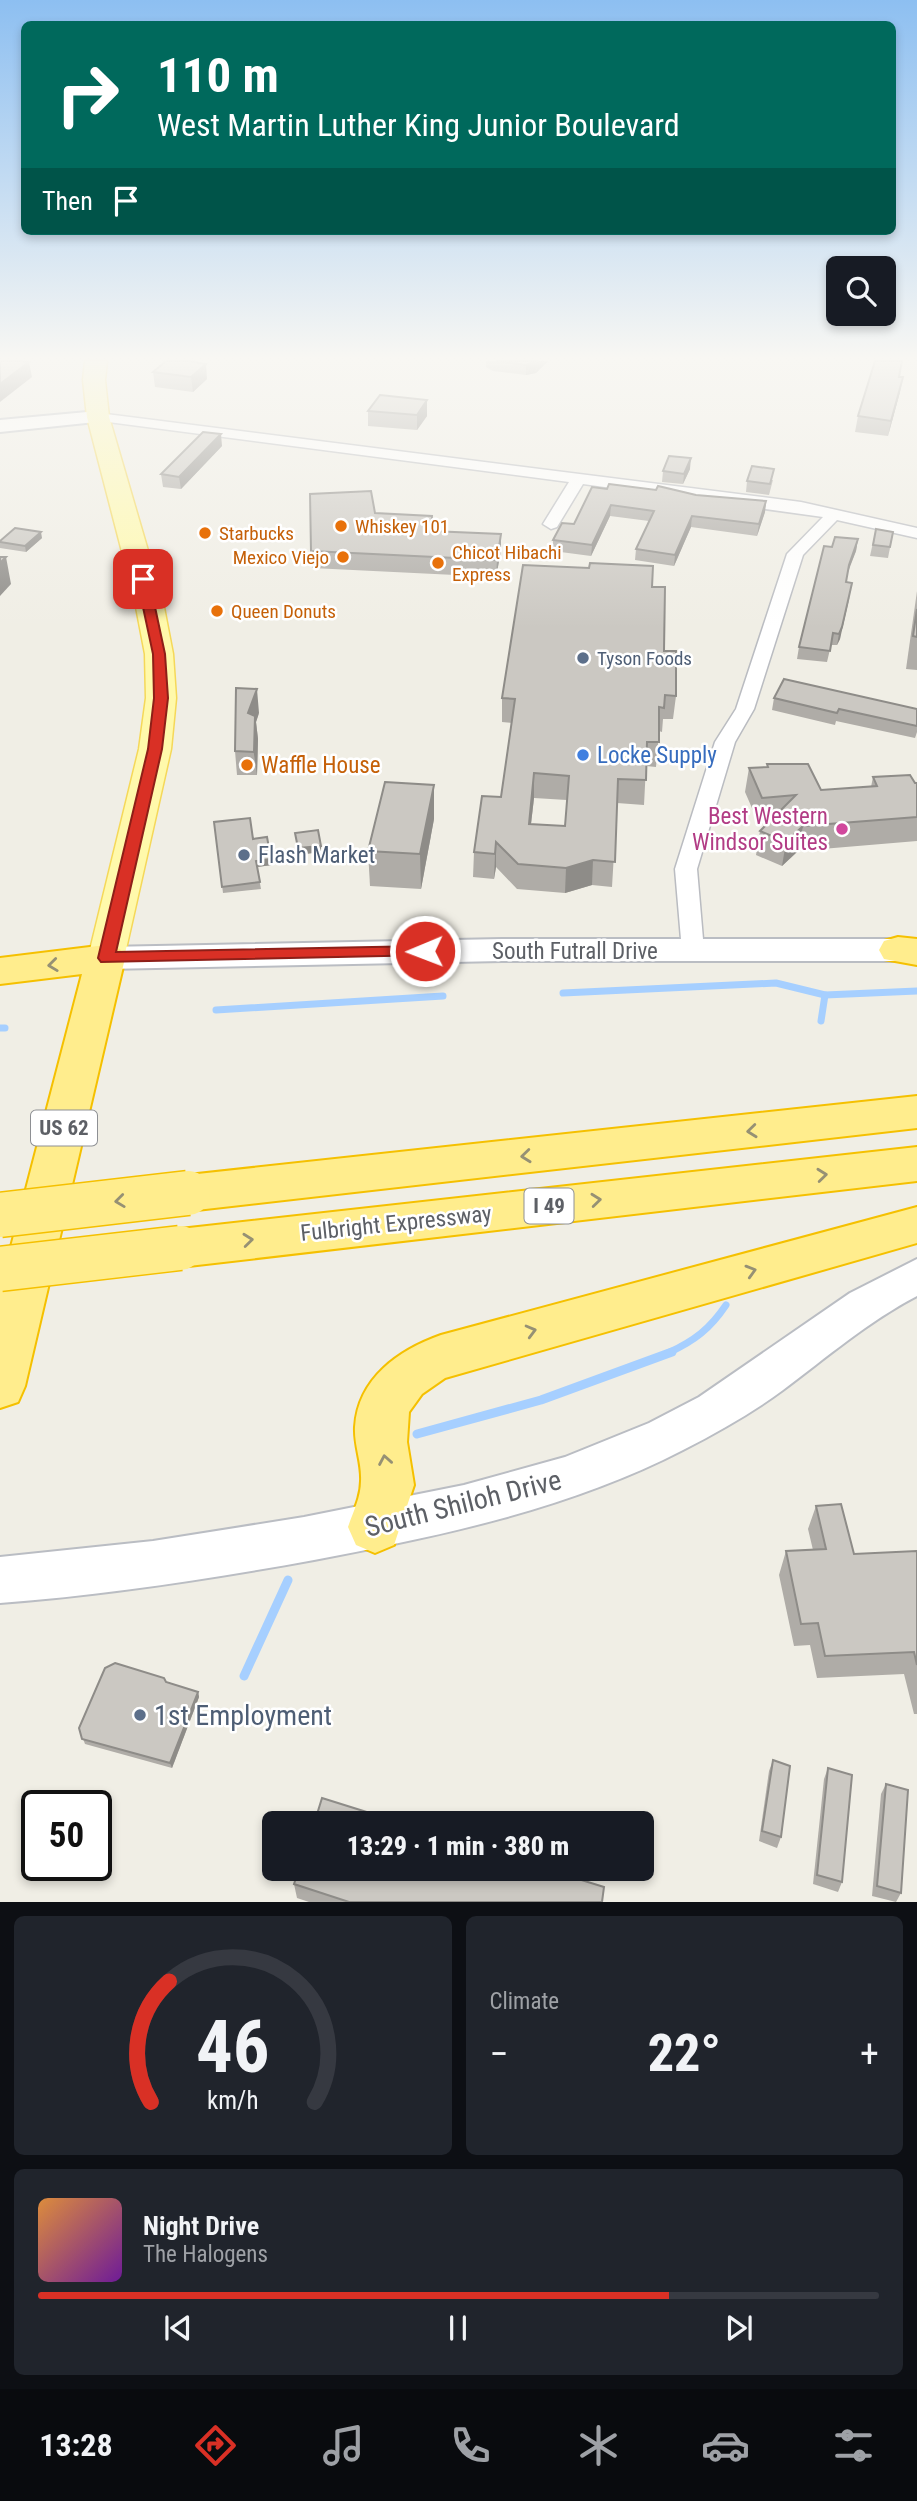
<!DOCTYPE html>
<meta charset="utf-8">
<style>
:root{--surface:#171b24;--page:#20242c;--text:#f1f3f6;--muted:#9ea1a6;--line:#363941;--accent:#d93025}
body{margin:0;font-family:"Roboto Condensed",sans-serif;background:var(--page);color:var(--text);height:100vh;display:flex;flex-direction:column;font-size:26px;white-space:nowrap}
*{box-sizing:border-box;margin:0}
p{font-size:23px;color:var(--muted)}
.icon{flex:none;width:38px;height:38px;fill:none;stroke:currentColor;stroke-width:2;stroke-linecap:round;stroke-linejoin:round}
.map{position:relative;height:1902px;overflow:hidden}
.side{display:flex;flex-direction:column;gap:14px;padding:14px;background:#0d0f14;flex:1}
.side>*{flex:none}
.guide{position:absolute;left:21px;top:21px;width:875px;height:214px;border-radius:10px;box-shadow:0 4px 10px #0003;background:#00695c;color:#fff;overflow:hidden}
.buttons{position:absolute;left:826px;top:256px;display:grid;gap:14px}
.buttons a{display:grid;place-items:center;width:70px;height:70px;border-radius:10px;background:var(--surface);box-shadow:0 4px 10px #0003;font-size:35px}
.speed{position:absolute;left:21px;top:1790px;display:flex;gap:14px;font-size:35px;font-weight:700;text-align:center}
.speed>*{display:grid;place-content:center;width:91px;height:91px;border-radius:50%;background:var(--surface);box-shadow:0 4px 10px #0003;line-height:1}
.speed .limit{border:4px solid #111;border-radius:10px;background:#fff;color:#111}
.pin{position:absolute;display:grid;place-items:center;width:60px;height:60px;color:#fff;margin:-30px;border-radius:14px;box-shadow:0 4px 10px #0006}
.me{position:absolute;width:77px;margin:-38px;rotate:269deg;stroke-linejoin:round;filter:drop-shadow(0 0 5px #0008)}
.turn{display:flex;align-items:center;gap:24px;height:147px;padding:0 21px;font-size:32px}
.turn .icon{width:91px;height:91px;stroke-width:2.5}
.turn b{display:block;font-size:49px;line-height:60px}
.then{display:flex;align-items:center;height:66px;padding:0 21px;background:#0003;gap:14px;font-size:26px}
.big{font-size:52px;font-weight:800;line-height:1.1}
.side .widget{flex:1;display:flex;flex-direction:column;justify-content:center;gap:10px;min-width:0;padding:0 24px;border-radius:10px;background:var(--page)}
.side .dial{align-items:center;gap:0}
.dial svg{height:182px;overflow:visible;fill:none;stroke:var(--line);stroke-width:7;stroke-linecap:round;text-anchor:middle}
.dial text{fill:var(--text);stroke:none}
.song{display:flex;align-items:center;gap:21px}
.cover{width:84px;height:84px;border-radius:10px;background:linear-gradient(135deg,hsl(30 70% 55%),hsl(280 70% 35%))}
.played{height:7px;border-radius:4px;background:linear-gradient(90deg,var(--accent) 75%,var(--line) 75%)}
.keys{display:flex;justify-content:space-around;direction:ltr}
.heat{display:flex;justify-content:space-between;align-items:center;font-size:38px;direction:ltr}
.side .tiles{flex:1;display:grid;gap:14px;grid-template-columns:1fr 1fr}
.widget:last-child{grid-column:span 2}
.trip{position:absolute;left:262px;top:1811px;width:392px;height:70px;border-radius:10px;background:var(--surface);box-shadow:0 4px 10px #0003;font-weight:800;line-height:70px;text-align:center}
.dock{display:flex;height:112px;justify-content:space-around;align-items:center;background:#090b0e;color:var(--muted)}
.dock .icon{width:49px;height:49px}
.dock .selected{color:var(--accent)}
.dock b{font-size:32px;color:var(--text)}
.map>svg:first-child{display:block}
.lines{fill:none;stroke-linecap:round;stroke-linejoin:round}
.stream-far1{stroke:#a6cfff;stroke-width:7}
.stream{stroke:#a6cfff;stroke-width:9}
.street-casing{stroke:#babcc1;stroke-width:3}
.secondary-casing{stroke:#babdc3;stroke-width:4}
.primary-casing{stroke:#f5d859;stroke-width:3}
.highway-casing{stroke:#f5c000;stroke-width:4}
.street{fill:#fff;fill-rule:evenodd}
.secondary{fill:#fff;fill-rule:evenodd}
.primary{fill:#fff9ab;fill-rule:evenodd}
.highway{fill:#ffed8d;fill-rule:evenodd}
.highway-bridge-casing{stroke:#f5c000;stroke-width:47;stroke-linecap:butt}
.highway-bridge{stroke:#ffed8d;stroke-width:44}
.wall{fill:#afaca7;fill-rule:evenodd}
.shaded-wall{fill:#8e8c88}
.building{fill:#cbc8c2;stroke:#8e8c88;stroke-width:2;fill-rule:evenodd}
.oneway{stroke:#969174}
.route{fill:#d93025;stroke:#8d1f18;stroke-width:2}
.food-dot{fill:#e8710a;stroke:#fff;stroke-width:2.5}
.service-dot{fill:#5c6f8a;stroke:#fff;stroke-width:2.5}
.shop-dot{fill:#3f7fe0;stroke:#fff;stroke-width:2.5}
.hotel-dot{fill:#d1479c;stroke:#fff;stroke-width:2.5}
.labels{text-anchor:middle;stroke-width:5;stroke-linejoin:round;paint-order:stroke}
.far-food-label{font-size:19px;fill:#c56008;stroke:#fff;text-anchor:start}
.far-service-label{font-size:19px;fill:#4e5e75;stroke:#fff;text-anchor:start}
.shield{fill:#fff;stroke:#8e9094;stroke-width:2}
.shield-label{font-size:21px;font-weight:bold;fill:#5d6066}
.shop-label{font-size:23px;fill:#366cbe;stroke:#fff;text-anchor:start}
.food-label{font-size:23px;fill:#c56008;stroke:#fff;text-anchor:start}
.hotel-label{font-size:23px;fill:#b23c85;stroke:#fff;text-anchor:end}
.service-label{font-size:23px;fill:#4e5e75;stroke:#fff;text-anchor:start}
.street-label{font-size:23px;fill:#5d6066;stroke:#fff}
.near-street-label{font-size:28px;fill:#5d6066;stroke:#fff}
.near-service-label{font-size:28px;fill:#4e5e75;stroke:#fff;text-anchor:start}
</style>
<div class="map">
<svg width="917" height="1903" viewBox="0 0 917 1903">
<rect width="100%" height="100%" fill="#f0eee5"/>
<g class="lines">
<g class="stream-far1">
<polyline points="563,993 776,983 825,995 917,991"/>
<polyline points="216,1010 443,996"/>
<polyline points="821,1021 825,995"/>
<polyline points="0,1028 5,1028"/>
<path d="M668 1353C694 1341 710 1329 726 1305"/>
</g>
<g class="stream">
<polyline points="417,1434 541,1400 672,1352"/>
<polyline points="244,1676 288,1580"/>
</g>
<defs>
<polygon id="street" points="98,413 801,502 917,528 917,538 837,520 803,555 754,709 735,742 697,869 704,951 701,956 685,956 682,951 675,869 715,742 736,709 787,554 823,517 583,484 557,527 551,529 543,524 569,482 93,420 91,417"/>
<g id="secondary">
<polygon points="98,411 105,413 108,417 105,421 0,432 0,420"/>
<polygon points="502,939 898,939 910,942 915,950 910,958 898,961 502,961 106,969 94,966 89,958 94,950 106,947"/>
<path d="M917 1259V1296C869 1321 827 1357 783 1390 752 1413 718 1432 683 1450 569 1509 440 1536 314 1560 210 1579 106 1595 0 1603V1557L153 1541 304 1517 464 1485 565 1457 649 1423 699 1397 850 1293Z"/>
</g>
<polygon id="primary" points="85,361 107,361 105,380 109,417 163,602 173,654 176,698 171,749 124,958 119,967 106,970 93,967 88,958 139,749 146,698 145,654 135,602 87,417 83,380"/>
<g id="highway">
<polygon points="898,937 917,939 917,965 884,959 879,950 884,941"/>
<polygon points="106,945 120,949 125,958 25,1386 18,1402 0,1408 0,1289 82,974 0,984 0,958"/>
<polygon points="917,1096 917,1128 188,1211 172,1206 165,1193 172,1180 188,1175"/>
<polygon points="917,1147 917,1181 180,1267 163,1261 157,1248 163,1235 180,1229"/>
<path d="M917 1207V1243L445 1378 422 1394 409 1412 407 1442 414 1485 394 1545 375 1553 356 1545 348 1527C353 1512 361 1497 361 1481 362 1462 354 1446 355 1427 358 1378 399 1350 441 1335Z"/>
</g>
</defs>
<use href="#street" class="street-casing"/>
<use href="#secondary" class="secondary-casing"/>
<use href="#primary" class="primary-casing"/>
<use href="#highway" class="highway-casing"/>
<use href="#street" class="street"/>
<use href="#secondary" class="secondary"/>
<use href="#primary" class="primary"/>
<use href="#highway" class="highway"/>
<defs>
<g id="highway-bridge">
<polyline points="0,1215 188,1193"/>
<polyline points="0,1269 180,1248"/>
</g>
</defs>
<use href="#highway-bridge" class="highway-bridge-casing"/>
<use href="#highway-bridge" class="highway-bridge"/>
</g>
<g class="wall">
<polygon points="486,361 548,361 536,373 526,375 493,371 486,367"/>
<polygon points="153,372 207,379 193,392 155,387"/>
<polygon points="899,377 900,392 888,436 855,432 858,416"/>
<polygon points="368,411 427,416 417,430 368,426"/>
<polygon points="222,446 181,489 163,487 161,474"/>
<polygon points="690,469 683,484 662,482 663,471"/>
<polygon points="773,480 769,495 746,492 747,481"/>
<polygon points="607,489 696,495 766,501 765,512 757,536 691,527 674,566 635,560 636,549 649,521 610,516 591,556 553,551 553,540 574,524"/>
<polygon points="375,513 432,516 432,531 501,551 496,577 312,568 311,551"/>
<polygon points="876,529 893,532 888,558 870,556"/>
<polygon points="42,538 26,552 0,548 0,541"/>
<polygon points="858,539 856,551 847,575 840,639 837,645 831,645 827,662 797,659 799,647 832,547"/>
<path d="M652 587 664 651 676 696 673 719H663L662 732 659 731 656 767 646 766 644 805 617 803 612 887 592 885 565 893 517 889 496 867 494 879 473 877 474 852 501 797 512 723 502 722V698ZM534 798 567 800 565 826 531 824Z"/>
<polygon points="917,591 917,670 906,669"/>
<polygon points="774,698 917,709 917,732 915,738 836,721 835,725 772,710"/>
<polygon points="259,713 256,722 258,739 257,775 237,775 235,751"/>
<polygon points="767,764 821,790 871,787 873,777 917,783 917,841 798,851 782,866 756,855 760,831 769,821 758,822 745,792 749,768 767,767"/>
<polygon points="434,819 421,889 370,886 368,851"/>
<polygon points="214,822 253,839 272,865 257,867 261,889 223,893"/>
<polygon points="816,1506 854,1554 917,1551 917,1714 914,1714 904,1674 817,1678 810,1645 794,1646 779,1575 786,1551 813,1550 808,1529"/>
<polygon points="166,1682 198,1692 199,1697 172,1768 85,1744 79,1728"/>
<polygon points="773,1760 781,1837 777,1848 759,1841 769,1771"/>
<polygon points="828,1768 842,1882 838,1892 813,1884 824,1779"/>
<polygon points="886,1784 901,1893 896,1902 872,1896 881,1794"/>
<polygon points="294,1884 602,1902 309,1902 297,1898"/>
</g>
<g class="shaded-wall">
<polygon points="538,361 548,361 536,373 526,375 526,365"/>
<polygon points="29,362 32,377 0,402 0,384"/>
<polygon points="206,364 207,379 193,392 191,377"/>
<polygon points="903,377 900,392 888,436 891,421"/>
<polygon points="427,400 427,416 417,430 417,415"/>
<polygon points="221,434 222,446 181,489 179,477"/>
<polygon points="691,458 690,469 683,484 684,474"/>
<polygon points="766,501 765,512 757,536 759,524"/>
<polygon points="611,505 610,516 591,556 592,545"/>
<polygon points="692,516 691,527 674,566 675,555"/>
<polygon points="41,532 42,538 26,552 25,546"/>
<polygon points="501,534 501,551 496,577 497,560"/>
<polygon points="858,539 856,551 846,576 849,565"/>
<polygon points="6,557 11,584 0,596 0,563"/>
<polygon points="850,595 840,639 837,645 839,634"/>
<polygon points="257,689 259,713 256,722 258,739 257,775 248,713"/>
<polygon points="534,773 534,798 528,849 529,824"/>
<polygon points="434,785 434,819 421,889 420,854"/>
<polygon points="803,826 798,851 782,866 786,842"/>
<polygon points="496,842 496,867 494,879 495,854"/>
<polygon points="321,846 321,852 299,855 298,848"/>
<polygon points="271,859 272,865 257,867 256,861"/>
<polygon points="593,860 592,885 565,893 566,868"/>
<polygon points="198,1692 199,1697 172,1768 170,1763"/>
</g>
<g class="building">
<polygon points="0,361 22,361 29,362 0,384"/>
<polygon points="166,361 189,361 206,364 191,377 153,372"/>
<polygon points="496,361 538,361 526,365"/>
<polygon points="875,361 902,361 899,377 903,377 891,421 858,416"/>
<polygon points="380,395 427,400 417,415 368,411"/>
<polygon points="203,432 221,434 179,477 161,474"/>
<polygon points="669,456 691,458 684,474 663,471"/>
<polygon points="752,466 774,469 770,484 747,481"/>
<polygon points="609,484 656,490 658,486 696,495 766,501 759,524 692,516 675,555 636,549 654,511 611,505 592,545 553,540 562,523 574,524 592,487 607,489"/>
<polygon points="371,491 375,513 432,516 431,531 501,534 497,560 311,551 310,494"/>
<polygon points="15,528 41,532 25,546 0,542 0,541"/>
<polygon points="876,529 893,532 890,547 873,545"/>
<polygon points="835,537 858,539 849,565 846,582 852,583 842,627 839,634 833,633 830,651 799,647 824,546 832,547"/>
<polygon points="0,557 6,557 0,563"/>
<path d="M590 563 653 566 652 587H665L664 651H676V696L665 695 664 708 659 707V742H647L646 780 618 779 615 862 593 860 566 868 518 864 496 842 495 854 474 852 482 796 501 797 515 699 502 698 523 565 589 568ZM534 773 569 776 565 826 529 824Z"/>
<polygon points="917,609 917,637 913,636"/>
<polygon points="784,679 917,709 917,726 839,709 837,713 774,698"/>
<polygon points="236,688 257,689 248,713 255,716 254,752 235,751"/>
<polygon points="767,764 808,764 821,790 877,786 873,777 910,775 915,783 917,783 917,817 803,826 786,842 760,831 796,795 762,798 749,768 768,767"/>
<polygon points="385,782 434,785 420,854 368,851"/>
<polygon points="250,818 253,839 267,837 271,859 256,861 260,882 222,887 214,822"/>
<polygon points="318,830 321,846 298,848 295,833"/>
<polygon points="841,1504 854,1554 917,1551 917,1665 914,1652 825,1656 818,1623 801,1624 786,1551 826,1549 816,1506"/>
<polygon points="115,1663 164,1678 166,1682 198,1692 170,1763 82,1739 79,1728 105,1668"/>
<polygon points="773,1760 790,1766 781,1837 762,1831"/>
<polygon points="828,1768 852,1775 842,1882 817,1875"/>
<polygon points="886,1784 908,1790 901,1893 877,1886"/>
<polygon points="322,1798 405,1824 314,1824"/>
<polygon points="408,1816 433,1824 406,1824"/>
<polygon points="299,1869 546,1869 604,1887 602,1902 349,1902 294,1884"/>
</g>
<defs><path id="oneway-chevron" d="M-2-3.5L2.5 0L-2 3.5" fill="none" stroke-width="1.6" stroke-linecap="round" stroke-linejoin="round" transform="scale(1.75)"/></defs>
<g class="oneway">
<use href="#oneway-chevron" transform="translate(53 965) rotate(173)"/>
<use href="#oneway-chevron" transform="translate(752 1131) rotate(174)"/>
<use href="#oneway-chevron" transform="translate(526 1156) rotate(174)"/>
<use href="#oneway-chevron" transform="translate(822 1175) rotate(-6)"/>
<use href="#oneway-chevron" transform="translate(596 1200) rotate(-6)"/>
<use href="#oneway-chevron" transform="translate(120 1201) rotate(173)"/>
<use href="#oneway-chevron" transform="translate(248 1240) rotate(-6)"/>
<use href="#oneway-chevron" transform="translate(751 1271) rotate(-16)"/>
<use href="#oneway-chevron" transform="translate(531 1331) rotate(-15)"/>
<use href="#oneway-chevron" transform="translate(385 1460) rotate(-100)"/>
</g>
<linearGradient id="sky" x2="0" y2="1"><stop stop-color="#8dbff1"/><stop offset="0.57" stop-color="#f8f7f3"/><stop offset="1" stop-color="#f8f7f3" stop-opacity="0"/></linearGradient>
<rect width="917" height="628" fill="url(#sky)"/>
<polygon class="route" points="143,576 149,579 165,654 168,698 162,749 116,952 425,946 431,947 431,955 101,962 98,958 148,749 154,698 153,654 137,579"/>
<g class="food-dot">
<circle cx="341" cy="526" r="7"/>
<circle cx="205" cy="533" r="7"/>
<circle cx="343" cy="557" r="7"/>
<circle cx="438" cy="563" r="7"/>
<circle cx="217" cy="611" r="7"/>
<circle cx="247" cy="765" r="7"/>
</g>
<g class="service-dot">
<circle cx="583" cy="658" r="7"/>
<circle cx="244" cy="855" r="7"/>
<circle cx="140" cy="1715" r="7"/>
</g>
<circle class="shop-dot" cx="583" cy="755" r="7"/>
<circle class="hotel-dot" cx="842" cy="829" r="7"/>
<g class="labels">
<g class="far-food-label">
<text x="355" y="533">Whiskey 101</text>
<text x="219" y="540">Starbucks</text>
<text x="452" y="559">Chicot Hibachi<tspan x="452" dy="22">Express</tspan></text>
<text x="329" y="564" text-anchor="end">Mexico Viejo</text>
<text x="231" y="618">Queen Donuts</text>
</g>
<g class="far-service-label">
<text x="597" y="665">Tyson Foods</text>
</g>
<g class="shield">
<rect x="31" y="1110.5" width="66" height="35" rx="5"/>
<rect x="524.5" y="1188.5" width="49" height="35" rx="5"/>
</g>
<g class="shield-label">
<text x="64" y="1135">US 62</text>
<text x="549" y="1213">I 49</text>
</g>
<g class="shop-label">
<text x="597" y="763">Locke Supply</text>
</g>
<g class="food-label">
<text x="261" y="773">Waffle House</text>
</g>
<g class="hotel-label">
<text x="828" y="824">Best Western<tspan x="828" dy="26">Windsor Suites</tspan></text>
</g>
<g class="service-label">
<text x="258" y="863">Flash Market</text>
</g>
<g class="street-label">
<text x="575" y="959">South Futrall Drive</text>
<text transform="translate(396 1223) rotate(-6)" y="8">Fulbright Expressway</text>
</g>
<g class="near-street-label">
<text transform="translate(463 1503) rotate(-14)" y="10">South Shiloh Drive</text>
</g>
<g class="near-service-label">
<text x="154" y="1725">1st Employment</text>
</g>
</g>
</svg>
<div class="buttons">
<a><svg class="icon" aria-label="search" viewBox="0 0 24 24"><circle cx="10" cy="10" r="6"/><path d="M15 15l6 6"/></svg></a>
</div>
<div class="speed"><div class="limit">50</div></div>
<div class="pin" style="left:143px;top:579px;background:#d93025"><svg class="icon" aria-label="arrive" viewBox="0 0 24 24"><path d="M6 21V4h12l-3 4 3 4H6"/></svg></div>
<svg class="me" style="left:425px;top:951px" viewBox="-20 -20 40 40"><circle r="17" fill="#d93025" stroke="#fff" stroke-width="3"/><path d="M0-11L8 9 0 5-8 9z" fill="#fff"/></svg>
<div class="trip">13:29 · 1 min · 380 m</div>
<div class="guide">
<div class="turn"><svg class="icon" aria-label="right" viewBox="0 0 24 24"><path d="M7 20v-9h11M14 6l5 5-5 5"/></svg><div><b>110 m</b>West Martin Luther King Junior Boulevard</div></div>
<div class="then">Then<svg class="icon" aria-label="arrive" viewBox="0 0 24 24"><path d="M6 21V4h12l-3 4 3 4H6"/></svg></div>
</div>
</div>
<section class="side">
<div class="tiles">
<div class="widget dial"><svg viewBox="0 0 100 80">
<path d="M14 69A42 42 0 1 1 86 69"/>
<path d="M14 69A42 42 0 0 1 22 16" stroke="#d93025"/>
<text x="50" y="56" font-size="32" font-weight="700">46</text>
<text x="50" y="72" font-size="11">km/h</text>
</svg></div>
<div class="widget"><p>Climate</p>
<div class="heat"><a>−</a><b class="big">22°</b><a>+</a></div>
</div>
<div class="widget">
<div class="song"><i class="cover"></i><div><b>Night Drive</b><p>The Halogens</p></div></div>
<div class="played"></div>
<div class="keys"><svg class="icon" aria-label="previous" viewBox="0 0 24 24"><path d="M18 5L8 12l10 7zM5 5v14"/></svg><svg class="icon" aria-label="pause" viewBox="0 0 24 24"><path d="M8 5v14M16 5v14"/></svg><svg class="icon" aria-label="next" viewBox="0 0 24 24"><path d="M6 5l10 7-10 7zM19 5v14"/></svg></div>
</div>
</div>
</section>
<nav class="dock">
<b>13:28</b>
<svg class="icon selected" aria-label="directions" viewBox="0 0 24 24"><path d="M12 3l9 9-9 9-9-9zM9 14v-3h6M13 9l2 2-2 2"/></svg>
<svg class="icon" aria-label="music" viewBox="0 0 24 24"><path d="M9 18V5l10-2v13"/><circle cx="6" cy="18" r="3"/><circle cx="16" cy="16" r="3"/></svg>
<svg class="icon" aria-label="phone" viewBox="0 0 24 24"><path d="M5 4h4l2 5-3 2q2 4 5 5l2-3 5 2v4C11 20 4 13 5 4z"/></svg>
<svg class="icon" aria-label="climate" viewBox="0 0 24 24"><path d="M12 3v18M4 7l16 10M4 17L20 7"/></svg>
<svg class="icon" aria-label="car" viewBox="0 0 24 24"><path d="M5 17H2v-5l4-1 3-4h7l3 4 3 1v5h-3M9 17h6M6 11h13"/><circle cx="7" cy="17" r="2"/><circle cx="17" cy="17" r="2"/></svg>
<svg class="icon" aria-label="filters" viewBox="0 0 24 24"><path d="M4 7h16M4 17h16"/><circle cx="9" cy="7" r="2"/><circle cx="15" cy="17" r="2"/></svg>
</nav>
